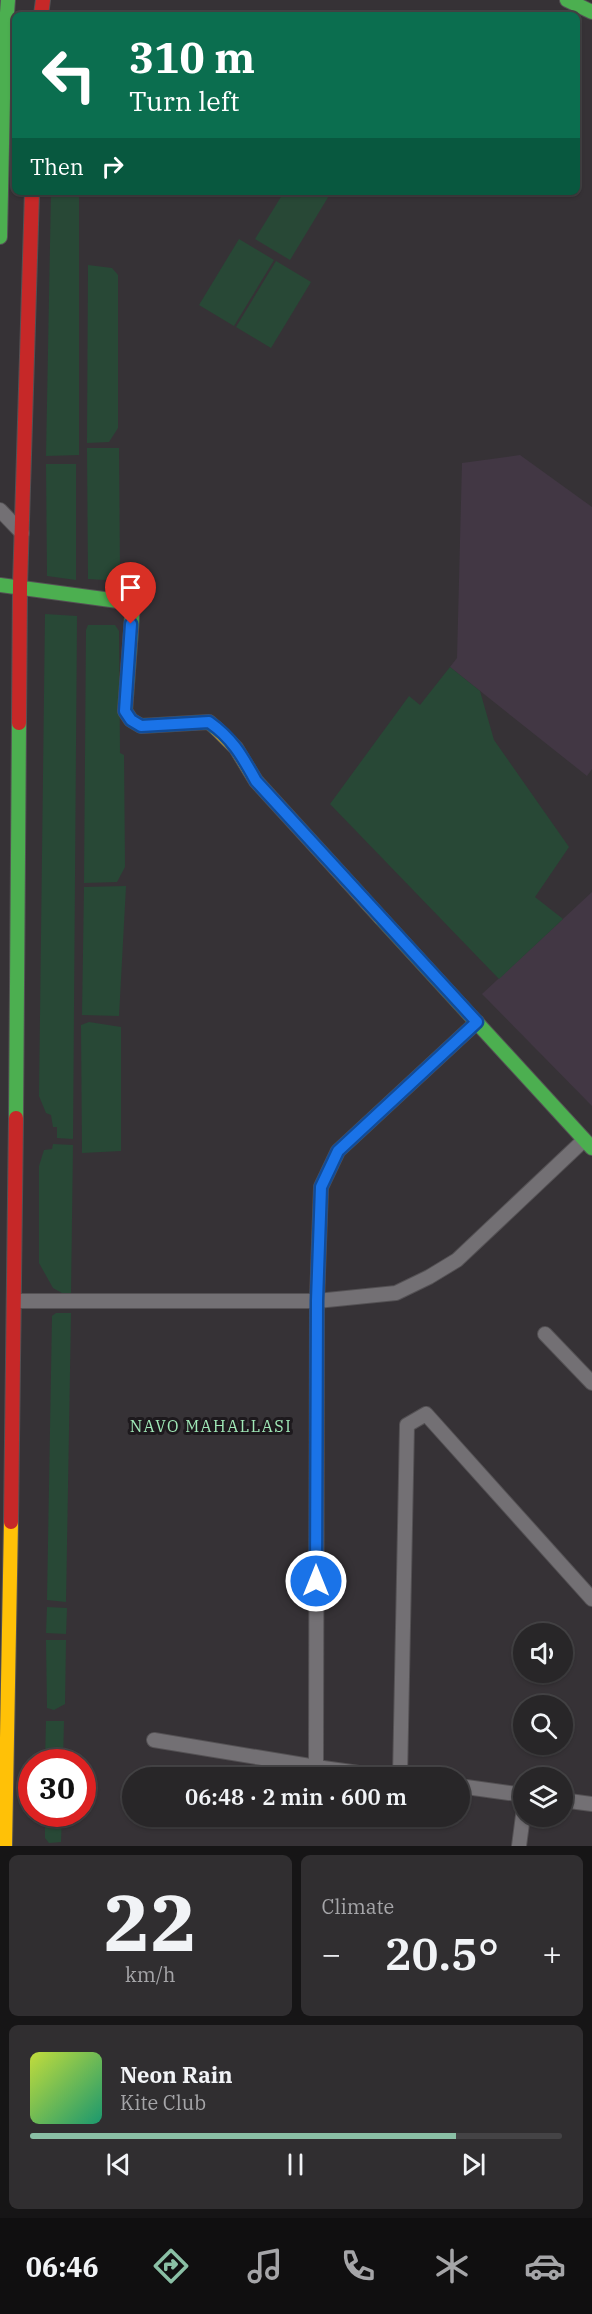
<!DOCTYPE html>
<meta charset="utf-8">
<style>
:root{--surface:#282628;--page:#302e30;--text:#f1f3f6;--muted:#a5a5a8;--line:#444345;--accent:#8abfa5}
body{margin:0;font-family:"IBM Plex Serif",serif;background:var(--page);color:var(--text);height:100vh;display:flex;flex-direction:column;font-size:22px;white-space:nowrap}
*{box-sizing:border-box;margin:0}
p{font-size:20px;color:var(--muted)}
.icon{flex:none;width:33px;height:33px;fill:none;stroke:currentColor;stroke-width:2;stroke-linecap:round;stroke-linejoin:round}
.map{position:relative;height:1846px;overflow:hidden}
.details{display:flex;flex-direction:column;gap:9px;padding:9px;background:#161516;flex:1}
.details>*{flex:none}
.banner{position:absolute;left:12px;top:12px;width:568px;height:183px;border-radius:9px;box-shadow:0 2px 4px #0004,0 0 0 2px var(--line);background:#0b6e4f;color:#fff;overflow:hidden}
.tools{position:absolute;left:513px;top:1623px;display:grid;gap:12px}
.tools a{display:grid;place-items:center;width:60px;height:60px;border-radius:50%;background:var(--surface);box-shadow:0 2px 4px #0004,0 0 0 2px var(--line);font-size:30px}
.speed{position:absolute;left:18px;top:1749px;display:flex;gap:12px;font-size:30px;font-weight:700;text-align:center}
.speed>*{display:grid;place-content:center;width:78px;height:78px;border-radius:50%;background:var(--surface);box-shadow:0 2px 4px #0004,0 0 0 2px var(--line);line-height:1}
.speed .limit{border:9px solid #d22;background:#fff;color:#111}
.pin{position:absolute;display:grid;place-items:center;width:51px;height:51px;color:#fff;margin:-62px -26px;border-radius:50% 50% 50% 0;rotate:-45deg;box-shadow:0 0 6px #0007}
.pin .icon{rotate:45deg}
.me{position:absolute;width:66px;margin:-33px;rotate:0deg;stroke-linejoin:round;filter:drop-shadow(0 0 4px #0008)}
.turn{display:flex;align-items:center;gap:21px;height:126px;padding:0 18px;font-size:27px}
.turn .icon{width:78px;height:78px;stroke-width:2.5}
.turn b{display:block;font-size:42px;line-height:51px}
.then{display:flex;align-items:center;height:57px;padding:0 18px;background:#0003;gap:12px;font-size:22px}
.big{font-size:45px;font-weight:600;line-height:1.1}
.details .card{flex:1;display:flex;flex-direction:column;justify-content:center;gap:9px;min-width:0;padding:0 21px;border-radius:9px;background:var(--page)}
.details .dial{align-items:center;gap:0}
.dial b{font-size:78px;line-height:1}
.song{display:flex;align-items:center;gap:18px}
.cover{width:72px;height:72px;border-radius:9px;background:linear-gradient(135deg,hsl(70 70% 55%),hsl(160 70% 35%))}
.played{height:6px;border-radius:3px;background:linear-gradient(90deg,var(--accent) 80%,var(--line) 80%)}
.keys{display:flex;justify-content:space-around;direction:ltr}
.heat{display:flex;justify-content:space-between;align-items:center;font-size:33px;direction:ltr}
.details .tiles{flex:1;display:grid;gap:9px;grid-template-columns:1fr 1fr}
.card:last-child{grid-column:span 2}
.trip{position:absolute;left:122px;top:1767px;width:348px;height:60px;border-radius:30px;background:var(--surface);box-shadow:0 2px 4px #0004,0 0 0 2px var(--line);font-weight:600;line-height:60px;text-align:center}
.tab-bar{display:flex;height:96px;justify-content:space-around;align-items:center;background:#100f10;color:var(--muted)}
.tab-bar .icon{width:42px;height:42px}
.tab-bar .active{color:var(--accent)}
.tab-bar b{font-size:27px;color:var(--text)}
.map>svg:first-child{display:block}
.built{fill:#423744}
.green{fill:#284836}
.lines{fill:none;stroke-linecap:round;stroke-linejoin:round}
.street-casing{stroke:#545154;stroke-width:16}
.fast-casing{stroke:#545154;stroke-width:16}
.slow-casing{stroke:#545154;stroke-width:16}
.jam-casing{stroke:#545154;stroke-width:16}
.street{stroke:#737074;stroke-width:14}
.fast{stroke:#4caf50;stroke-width:14}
.slow{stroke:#ffc107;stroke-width:14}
.jam{stroke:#c62828;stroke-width:14}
.route-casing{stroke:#114b97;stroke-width:15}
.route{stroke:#1a73e8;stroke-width:10}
.labels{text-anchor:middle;stroke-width:6;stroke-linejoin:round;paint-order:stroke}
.neighbourhood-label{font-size:16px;letter-spacing:1.5px;fill:#a1eab8;stroke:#1d191d}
</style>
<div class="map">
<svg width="592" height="1846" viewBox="0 0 592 1846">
<rect width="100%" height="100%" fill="#363236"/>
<g class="built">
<polygon points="520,455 592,507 592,769 587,776 450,667 457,658 462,463"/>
<polygon points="592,892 592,1106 482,994"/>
</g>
<g class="green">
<polygon points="51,192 79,192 79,455 46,456"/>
<polygon points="284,192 326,192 330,194 290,260 255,239"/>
<polygon points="239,239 274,260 234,326 199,305"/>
<polygon points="276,261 311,282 271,348 236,327"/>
<polygon points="88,265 112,268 118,275 118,428 109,442 87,443"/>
<polygon points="87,448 119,448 120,573 105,580 88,579"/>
<polygon points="46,464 76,464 76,580 47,576"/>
<polygon points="45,614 77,616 73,1139 57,1138 57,1127 53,1127 51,1115 46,1113 39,1096"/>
<polygon points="88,625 115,625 119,631 120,753 124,755 125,867 117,882 84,883 86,630"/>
<polygon points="450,667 480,691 494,740 569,847 535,897 563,919 499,979 330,804 409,696 420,705"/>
<polygon points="126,886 119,1016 82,1015 84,887"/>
<polygon points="89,1022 121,1027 121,1151 82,1153 81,1025"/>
<polygon points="53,1144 73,1145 71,1293 62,1293 53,1288 39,1263 39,1166 44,1150 52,1149"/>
<polygon points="56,1313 71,1313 66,1602 47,1600 52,1316"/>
<polygon points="47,1607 67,1608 66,1634 46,1633"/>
<polygon points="46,1640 66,1640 65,1704 54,1710 47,1708"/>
<polygon points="46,1721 64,1721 63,1762 45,1762"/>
<polygon points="45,1814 62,1814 61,1842 49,1843 45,1838"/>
</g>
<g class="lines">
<defs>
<g id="street">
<polyline points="0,510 22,533"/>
<polyline points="15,1301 317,1301 396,1293 429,1277 457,1260 584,1140"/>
<polyline points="545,1334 592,1383"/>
<polyline points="154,1740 316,1767 394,1778"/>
<polyline points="316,1767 317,1301 321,1187 338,1151 477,1022"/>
<polyline points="400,1778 407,1425 426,1414 592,1599"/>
<polyline points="459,1786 524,1795"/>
<polyline points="562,1800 592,1804"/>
<polyline points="519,1846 524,1808"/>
</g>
<g id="fast">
<polyline points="567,0 592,12"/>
<polyline points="0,237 4,52 8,0"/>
<polyline points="0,585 133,603 125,711 131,720 141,726 209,722 217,729"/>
<polyline points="381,918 592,1148"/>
<polyline points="16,1118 19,723"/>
</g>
<g id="slow">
<polyline points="217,729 236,748 256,781 381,918"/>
<polyline points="5,1846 11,1522"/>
</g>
<g id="jam">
<polyline points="41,15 43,0"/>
<polyline points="19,723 20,586 32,192"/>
<polyline points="11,1522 16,1118"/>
</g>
</defs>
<use href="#street" class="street-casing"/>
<use href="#fast" class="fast-casing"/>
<use href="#slow" class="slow-casing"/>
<use href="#jam" class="jam-casing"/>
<use href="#street" class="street"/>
<use href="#fast" class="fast"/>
<use href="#slow" class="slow"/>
<use href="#jam" class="jam"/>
</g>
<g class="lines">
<defs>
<path id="route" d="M131 624 125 711 131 720 141 726 209 722C233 739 242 756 256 781L477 1022 338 1151 321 1187 317 1301 316 1581"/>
</defs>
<use href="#route" class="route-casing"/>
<use href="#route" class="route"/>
</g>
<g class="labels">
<g class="neighbourhood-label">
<text x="211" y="1432">NAVO MAHALLASI</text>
</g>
</g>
</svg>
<div class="tools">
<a><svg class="icon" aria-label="sound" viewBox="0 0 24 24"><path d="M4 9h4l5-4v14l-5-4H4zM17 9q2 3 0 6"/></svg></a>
<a><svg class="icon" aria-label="search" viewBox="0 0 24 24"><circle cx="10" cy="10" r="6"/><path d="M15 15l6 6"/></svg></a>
<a><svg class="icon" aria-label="layers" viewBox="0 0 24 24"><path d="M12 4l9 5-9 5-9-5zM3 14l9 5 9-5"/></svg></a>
</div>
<div class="speed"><div class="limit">30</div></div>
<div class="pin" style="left:131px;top:624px;background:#d93025"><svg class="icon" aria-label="arrive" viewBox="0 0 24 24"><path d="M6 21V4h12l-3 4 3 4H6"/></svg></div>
<svg class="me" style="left:316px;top:1581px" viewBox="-20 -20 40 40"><circle r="17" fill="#1a73e8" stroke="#fff" stroke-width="3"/><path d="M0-11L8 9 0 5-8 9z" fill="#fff"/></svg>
<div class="trip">06:48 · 2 min · 600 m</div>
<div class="banner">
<div class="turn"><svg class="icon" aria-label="left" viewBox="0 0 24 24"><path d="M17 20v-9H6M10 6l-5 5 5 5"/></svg><div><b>310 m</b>Turn left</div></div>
<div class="then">Then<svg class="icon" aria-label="right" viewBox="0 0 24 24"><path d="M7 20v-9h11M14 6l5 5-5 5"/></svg></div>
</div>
</div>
<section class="details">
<div class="tiles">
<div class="card dial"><b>22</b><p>km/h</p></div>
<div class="card"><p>Climate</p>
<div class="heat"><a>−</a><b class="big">20.5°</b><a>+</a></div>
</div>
<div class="card">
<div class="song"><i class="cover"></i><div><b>Neon Rain</b><p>Kite Club</p></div></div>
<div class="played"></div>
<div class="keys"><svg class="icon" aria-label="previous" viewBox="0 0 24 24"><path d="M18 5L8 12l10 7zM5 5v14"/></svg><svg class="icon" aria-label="pause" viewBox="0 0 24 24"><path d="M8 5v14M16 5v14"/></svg><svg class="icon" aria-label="next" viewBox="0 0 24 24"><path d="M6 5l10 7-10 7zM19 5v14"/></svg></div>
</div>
</div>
</section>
<nav class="tab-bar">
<b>06:46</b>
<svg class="icon active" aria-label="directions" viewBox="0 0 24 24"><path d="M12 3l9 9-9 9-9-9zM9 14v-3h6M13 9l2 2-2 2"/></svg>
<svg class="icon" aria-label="music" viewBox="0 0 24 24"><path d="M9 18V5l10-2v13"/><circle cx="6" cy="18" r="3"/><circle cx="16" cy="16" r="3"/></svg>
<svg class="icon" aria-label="phone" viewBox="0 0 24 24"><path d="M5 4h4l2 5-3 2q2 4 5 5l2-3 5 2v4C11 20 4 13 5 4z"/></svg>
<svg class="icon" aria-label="climate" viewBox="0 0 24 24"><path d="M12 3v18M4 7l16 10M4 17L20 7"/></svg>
<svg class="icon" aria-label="car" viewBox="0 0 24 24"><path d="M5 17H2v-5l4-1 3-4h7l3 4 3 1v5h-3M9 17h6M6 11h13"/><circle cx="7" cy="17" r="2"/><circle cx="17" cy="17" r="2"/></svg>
</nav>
